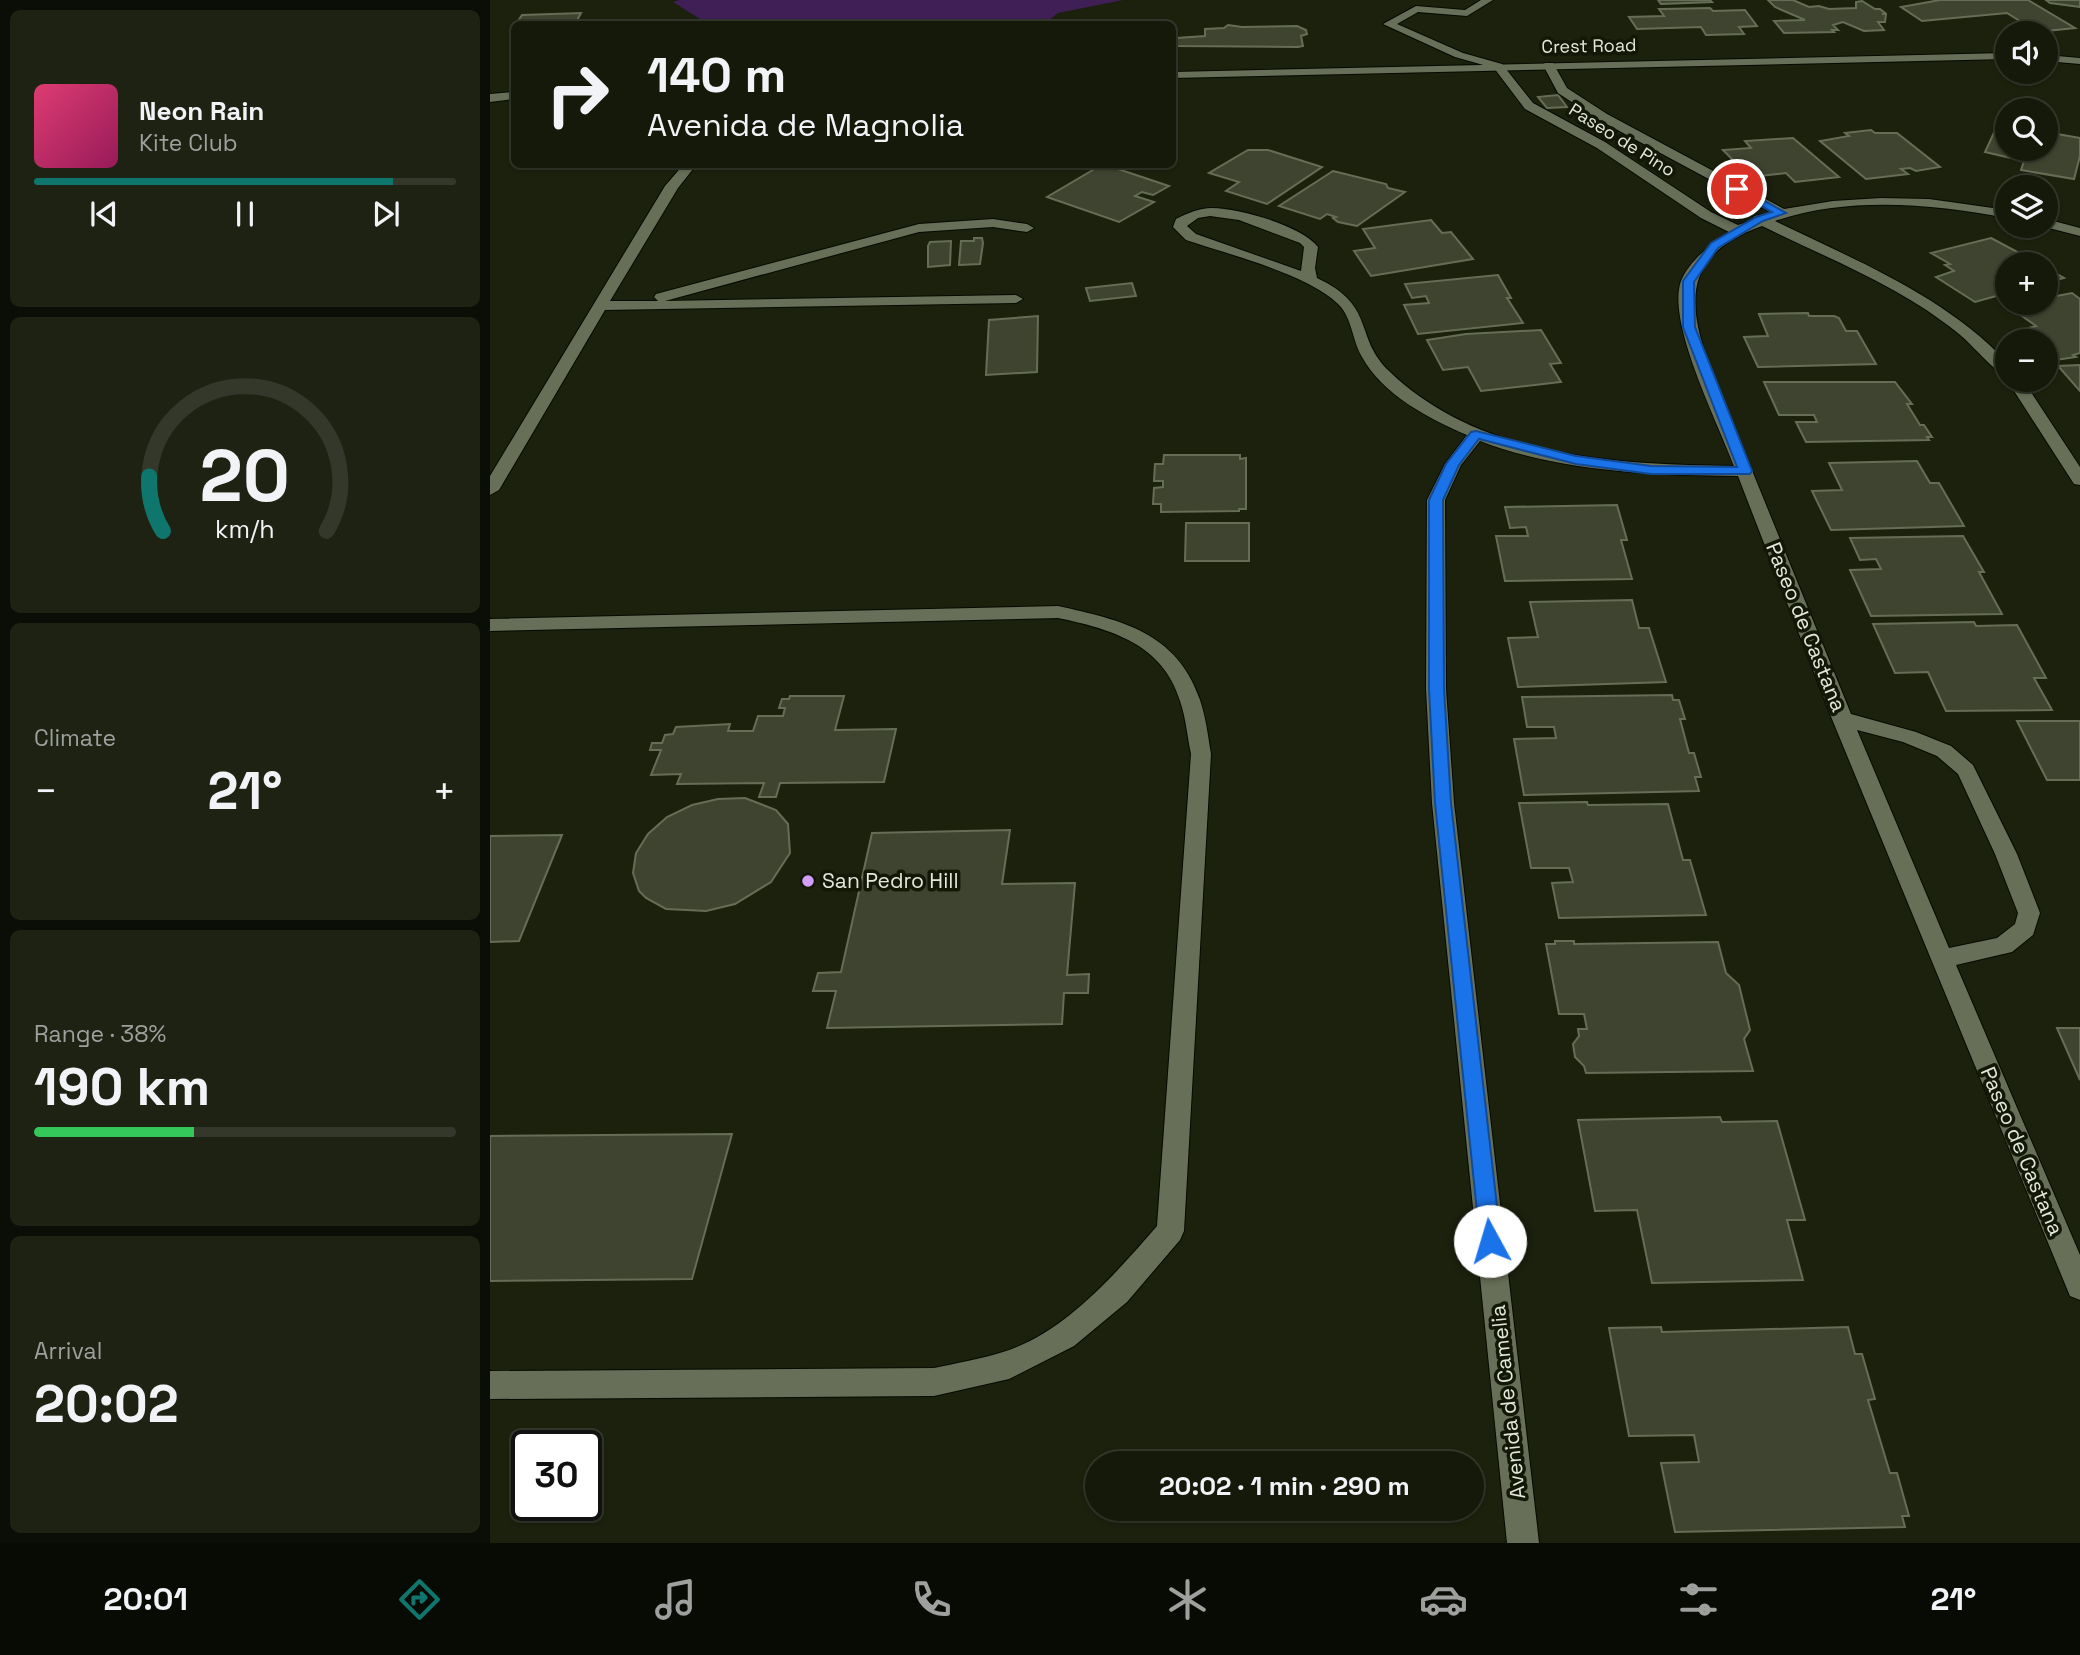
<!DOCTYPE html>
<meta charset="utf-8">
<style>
:root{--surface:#14190a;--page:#1d2213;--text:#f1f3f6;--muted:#9da09c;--line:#33382b;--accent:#0f766e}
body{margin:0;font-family:"Space Grotesk",sans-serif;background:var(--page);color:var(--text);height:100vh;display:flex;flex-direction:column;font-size:26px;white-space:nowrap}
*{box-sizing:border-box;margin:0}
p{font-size:23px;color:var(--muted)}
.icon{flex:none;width:38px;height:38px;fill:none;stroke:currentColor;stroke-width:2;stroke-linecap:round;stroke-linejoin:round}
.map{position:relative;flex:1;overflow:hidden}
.side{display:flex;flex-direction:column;gap:10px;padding:10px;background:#0b0e06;width:490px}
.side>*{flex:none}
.top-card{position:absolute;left:21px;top:21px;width:665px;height:147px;border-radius:10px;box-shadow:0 2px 5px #0004,0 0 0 2px var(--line);background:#14190a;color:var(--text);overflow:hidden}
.buttons{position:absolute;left:1505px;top:21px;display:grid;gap:14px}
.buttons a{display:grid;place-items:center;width:63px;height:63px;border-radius:50%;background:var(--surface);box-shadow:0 2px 5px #0004,0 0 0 2px var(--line);font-size:35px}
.speed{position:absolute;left:21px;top:1430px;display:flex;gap:14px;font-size:35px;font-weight:700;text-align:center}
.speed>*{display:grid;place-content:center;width:91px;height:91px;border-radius:50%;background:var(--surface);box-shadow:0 2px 5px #0004,0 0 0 2px var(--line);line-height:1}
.speed .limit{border:4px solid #111;border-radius:10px;background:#fff;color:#111}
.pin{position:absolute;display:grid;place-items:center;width:60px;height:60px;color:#fff;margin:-30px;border:4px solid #fff;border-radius:50%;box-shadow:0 2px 7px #0007}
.me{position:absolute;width:77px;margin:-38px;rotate:354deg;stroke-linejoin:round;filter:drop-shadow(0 0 5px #0008)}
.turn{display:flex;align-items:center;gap:24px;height:147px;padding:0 21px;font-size:32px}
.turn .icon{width:91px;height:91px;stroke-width:2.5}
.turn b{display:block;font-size:49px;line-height:60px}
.big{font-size:52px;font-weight:700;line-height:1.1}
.side .card{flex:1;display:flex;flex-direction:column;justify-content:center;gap:10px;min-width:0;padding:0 24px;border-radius:10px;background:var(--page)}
.side .dial{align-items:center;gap:0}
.dial svg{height:182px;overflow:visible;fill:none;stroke:var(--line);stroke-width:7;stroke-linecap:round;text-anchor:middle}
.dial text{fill:var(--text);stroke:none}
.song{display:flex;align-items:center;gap:21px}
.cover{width:84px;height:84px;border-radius:10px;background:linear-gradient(135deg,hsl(340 70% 55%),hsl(330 70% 35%))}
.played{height:7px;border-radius:4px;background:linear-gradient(90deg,var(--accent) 85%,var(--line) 85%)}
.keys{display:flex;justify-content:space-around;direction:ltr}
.heat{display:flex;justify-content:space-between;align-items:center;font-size:38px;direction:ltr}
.charge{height:10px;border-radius:5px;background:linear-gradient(90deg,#34c759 38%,var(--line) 0)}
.trip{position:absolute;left:595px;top:1451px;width:399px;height:70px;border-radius:35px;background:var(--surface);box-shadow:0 2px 5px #0004,0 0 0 2px var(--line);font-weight:700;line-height:70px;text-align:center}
.dock{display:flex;height:112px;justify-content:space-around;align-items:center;background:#080a04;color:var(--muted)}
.dock .icon{width:49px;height:49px}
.dock .selected{color:var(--accent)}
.dock b{font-size:32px;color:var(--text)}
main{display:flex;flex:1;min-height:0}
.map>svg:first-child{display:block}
.green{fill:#3f1f56}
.building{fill:#3e442f;stroke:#666d56;stroke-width:2}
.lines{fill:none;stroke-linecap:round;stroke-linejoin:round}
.lane-casing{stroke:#060a00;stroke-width:2}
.street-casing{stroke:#060a00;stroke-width:2}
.secondary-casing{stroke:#060a00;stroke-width:2}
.lane{fill:#686f58;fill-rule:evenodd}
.street{fill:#686f58;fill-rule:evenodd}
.secondary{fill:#686f58;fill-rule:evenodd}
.route{fill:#1a73e8;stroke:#114b97;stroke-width:2}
.poi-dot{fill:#d29dfd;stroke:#121805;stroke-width:2.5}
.labels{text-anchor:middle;stroke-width:7;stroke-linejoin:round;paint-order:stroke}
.far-street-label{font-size:18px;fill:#e4e8db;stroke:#121805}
.street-label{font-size:21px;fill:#e4e8db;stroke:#121805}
.poi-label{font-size:21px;fill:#e4e8db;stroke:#121805;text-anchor:start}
</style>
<main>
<section class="side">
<div class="card">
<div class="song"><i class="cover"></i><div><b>Neon Rain</b><p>Kite Club</p></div></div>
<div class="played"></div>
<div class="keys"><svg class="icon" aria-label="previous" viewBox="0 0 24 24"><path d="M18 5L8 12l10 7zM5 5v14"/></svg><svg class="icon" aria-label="pause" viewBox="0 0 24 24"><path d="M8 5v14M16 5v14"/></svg><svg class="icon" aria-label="next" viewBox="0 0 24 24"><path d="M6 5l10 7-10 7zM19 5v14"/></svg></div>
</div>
<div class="card dial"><svg viewBox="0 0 100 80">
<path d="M14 69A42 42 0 1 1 86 69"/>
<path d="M14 69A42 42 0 0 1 8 45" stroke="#0f766e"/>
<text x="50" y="56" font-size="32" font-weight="700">20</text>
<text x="50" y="72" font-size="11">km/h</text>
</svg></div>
<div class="card"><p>Climate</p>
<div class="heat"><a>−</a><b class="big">21°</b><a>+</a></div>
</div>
<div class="card"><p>Range · 38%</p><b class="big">190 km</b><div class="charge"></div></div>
<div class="card"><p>Arrival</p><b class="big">20:02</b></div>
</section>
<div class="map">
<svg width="1590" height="1543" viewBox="0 0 1590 1543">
<rect width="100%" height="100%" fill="#1b210d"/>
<polygon class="green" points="189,0 633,0 568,13 554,24 218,24 183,2"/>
<g class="building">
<polygon points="1168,0 1220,0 1222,2 1171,4"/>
<polygon points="1278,0 1303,0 1319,7 1329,6 1339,9 1366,8 1366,2 1372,1 1385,9 1390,9 1395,13 1392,14 1396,14 1395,22 1388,22 1394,30 1374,31 1353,22 1343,25 1348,30 1342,30 1344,32 1294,33 1284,21 1315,20 1285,7"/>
<polygon points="1538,0 1585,28 1547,32 1517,13 1432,21 1411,7 1450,0"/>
<polygon points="1556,0 1590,0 1590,7 1560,3"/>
<polygon points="1220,8 1223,11 1255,10 1267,26 1249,27 1254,34 1216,35 1211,27 1147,29 1139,17 1174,16 1169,9 1173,9"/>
<polygon points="91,13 85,24 26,24 32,15"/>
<polygon points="738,25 752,27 807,26 816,30 817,34 811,36 813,46 808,47 687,46 687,38 715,36 715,29 734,28"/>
<polygon points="1068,95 1077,107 1057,108 1048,97"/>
<polygon points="1508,124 1517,126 1517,149 1556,149 1556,132 1590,138 1590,156 1584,179 1531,170 1534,161 1495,152"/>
<polygon points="1381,130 1385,133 1407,133 1450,167 1426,171 1420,168 1411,169 1418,174 1376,179 1330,141 1359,136 1355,133"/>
<polygon points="1303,138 1349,177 1305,182 1296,173 1260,177 1233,150 1261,148 1255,141"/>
<polygon points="758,150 778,150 832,167 777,204 736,191 749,182 719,173"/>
<polygon points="613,164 679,186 663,195 652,192 645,196 664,202 629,222 557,197"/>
<polygon points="843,171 896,184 898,188 915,192 867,226 848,222 843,218 846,217 837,214 830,219 789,206"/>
<polygon points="941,220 952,233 961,232 983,259 881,276 864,251 885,248 873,229"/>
<polygon points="484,238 492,238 493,243 490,264 469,265 471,241 484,241"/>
<polygon points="1501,238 1550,264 1517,264 1517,293 1485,302 1446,277 1464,271 1455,265 1460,264 1441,253"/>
<polygon points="461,241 460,265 438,267 438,246 440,242"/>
<polygon points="1556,268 1574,278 1556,283"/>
<polygon points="1008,275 1021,298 1017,298 1033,323 928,334 914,305 939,303 936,296 922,298 915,284"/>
<polygon points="642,283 646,296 600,301 596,288"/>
<polygon points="1582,293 1590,299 1590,353 1583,355 1586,357 1566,360 1556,352 1556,341 1541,341 1527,331 1546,326 1518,306 1556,303 1556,298"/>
<polygon points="1318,313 1319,316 1344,316 1349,318 1356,331 1367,331 1386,364 1268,367 1254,337 1278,336 1269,314"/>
<polygon points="548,316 547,372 496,375 499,320"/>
<polygon points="1051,330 1071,363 1060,364 1071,382 991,391 978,367 953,370 937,340 976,334"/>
<polygon points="1590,365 1590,391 1568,366"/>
<polygon points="1274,382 1405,382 1422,404 1417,404 1430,425 1434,425 1442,437 1437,437 1439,440 1316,442 1306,422 1327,422 1324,415 1289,415"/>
<polygon points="674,455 750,455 750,459 756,458 756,509 749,509 749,511 671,512 671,504 663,504 664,488 673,487 673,481 664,481 665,464 673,464"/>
<polygon points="1427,461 1440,483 1449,483 1474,526 1341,530 1322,491 1352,490 1339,463"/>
<polygon points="1127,505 1137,540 1131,540 1142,579 1015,581 1006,536 1038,536 1036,527 1020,528 1015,507"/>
<polygon points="696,523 759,523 759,561 695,561"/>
<polygon points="1473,536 1494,572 1489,572 1512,614 1381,616 1360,570 1391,569 1386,559 1370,560 1360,538"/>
<polygon points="1142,600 1149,628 1159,628 1176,682 1028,687 1018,638 1048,637 1040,602"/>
<polygon points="1484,622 1486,626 1527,625 1556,678 1544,678 1562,710 1456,711 1438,672 1405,673 1383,624"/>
<polygon points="1182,695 1183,700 1189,700 1195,719 1190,719 1199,753 1204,753 1211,777 1205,777 1209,791 1034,795 1024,739 1066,738 1064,727 1037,727 1032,697"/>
<polygon points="300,696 354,696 345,730 406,729 394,782 290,783 286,797 269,797 274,783 187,784 191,774 161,775 171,750 160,750 162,743 172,743 175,735 183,734 186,727 240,724 238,731 263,731 268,716 293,716 295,708 289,708 292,699 299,699"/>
<polygon points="1527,721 1590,721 1590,780 1557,780"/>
<polygon points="255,798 286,810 298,824 300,853 281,882 245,904 216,911 176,909 156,898 149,891 143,873 146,853 158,834 177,817 202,805 228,799"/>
<polygon points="1097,802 1098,805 1178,804 1193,860 1200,860 1216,915 1069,918 1062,883 1083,882 1079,868 1041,868 1029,803"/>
<polygon points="520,830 512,884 585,883 577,975 599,974 598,993 574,993 572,1024 337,1028 346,991 323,991 328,973 351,972 382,833"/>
<polygon points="72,835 29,941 0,942 0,836"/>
<polygon points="1065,941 1084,941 1084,944 1228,942 1236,973 1249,985 1260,1030 1254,1039 1263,1071 1096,1073 1094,1066 1085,1057 1083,1044 1089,1036 1088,1029 1097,1029 1094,1014 1069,1014 1056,944 1065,944"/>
<polygon points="1567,1028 1590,1028 1590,1080"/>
<polygon points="1230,1117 1232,1122 1287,1121 1315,1220 1297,1220 1313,1280 1162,1283 1147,1210 1105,1211 1088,1120"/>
<polygon points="242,1134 202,1279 0,1281 0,1136"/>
<polygon points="1171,1327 1172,1332 1358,1327 1365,1354 1372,1354 1385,1399 1378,1400 1400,1473 1407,1473 1419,1516 1412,1516 1415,1527 1185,1532 1171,1463 1209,1462 1204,1435 1139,1436 1119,1328"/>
</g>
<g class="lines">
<defs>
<g id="lane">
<polygon points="194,164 207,164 188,188 120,301 168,301 164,297 166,294 429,224 503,219 537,224 544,228 537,232 503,227 429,232 175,301 526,295 533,299 526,303 115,310 9,490 0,495 0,476 175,186"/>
<path d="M568 606C631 620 687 632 710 700 716 718 718 736 721 754L694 1231 690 1240 637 1302 584 1346 519 1379 444 1396 0 1399V1371L444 1368C467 1363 491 1359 513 1352 575 1333 626 1273 667 1226L701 754C697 736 696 718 690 701 673 644 621 629 568 618L0 631V619Z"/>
</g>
<g id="street">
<path d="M991 0H1003L977 16 928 12 907 24 973 53 1012 64 1043 103 1115 142 1221 212 1248 225 1263 220 1264 216 1282 213 1109 120 1068 93 1053 65 1055 63H1063L1077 88 1117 114 1294 209 1343 201 1391 198 1439 199 1517 210V218C1443 204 1358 196 1285 221 1367 261 1453 295 1517 362V376C1505 373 1481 343 1469 334 1412 287 1339 259 1272 226 1192 254 1196 304 1222 372L1361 714 1426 732 1461 746 1483 765 1527 854 1550 913 1543 935 1522 952 1466 965 1590 1255V1300L1580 1296 1342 719 1248 476C1162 475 1071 472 990 441L971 465 955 500 956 689 964 803 1049 1543H1017L942 803 936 689 937 500 955 464 977 435C939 419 892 394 872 357 862 340 862 317 848 304 818 274 737 254 696 240L683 227 686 219C698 213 709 208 722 208 749 208 812 226 828 247L825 268 827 278C887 306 863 336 899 371 990 459 1126 464 1244 466 1229 425 1176 322 1191 281 1200 260 1221 244 1239 232L1211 218 1107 148 1035 109 1004 68 965 57 893 24 926 6 975 10ZM720 216 749 220 810 243 814 247 811 271 706 234 697 226 708 218ZM1367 730 1413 742 1447 756 1468 774 1505 854 1528 913 1525 924 1507 938 1459 948Z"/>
<polygon points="1556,219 1590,228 1590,236 1551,226 1556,226"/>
<polygon points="1517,380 1533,380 1590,467 1590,485 1584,484"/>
</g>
<g id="secondary">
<polygon points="1517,53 1517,59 682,78 682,72"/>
<polygon points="1556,55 1590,58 1590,64 1556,61"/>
<polygon points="24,92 24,99 0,102 0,94"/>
</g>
</defs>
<use href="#lane" class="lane-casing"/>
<use href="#street" class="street-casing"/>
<use href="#secondary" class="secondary-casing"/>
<use href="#lane" class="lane"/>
<use href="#street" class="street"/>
<use href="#secondary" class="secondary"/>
</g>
<polygon class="route" points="1243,187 1250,187 1296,213 1273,221 1228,248 1204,282 1205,327 1262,471 1260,474 1161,474 1086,464 989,439 969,465 953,500 954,689 961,803 1011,1241 1008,1248 1000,1251 993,1248 990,1241 945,803 939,689 939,500 956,464 981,432 986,431 1086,456 1161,466 1247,467 1193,327 1193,281 1221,243 1266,217 1282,212 1243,191"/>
<circle class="poi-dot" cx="318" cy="881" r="7"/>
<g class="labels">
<g class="far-street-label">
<text transform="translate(1099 46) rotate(-1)" y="6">Crest Road</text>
<text transform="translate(1132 140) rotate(32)" y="6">Paseo de Pino</text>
</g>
<g class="street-label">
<text transform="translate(1316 627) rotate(68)" y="7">Paseo de Castana</text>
<text transform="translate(1532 1151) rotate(67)" y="7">Paseo de Castana</text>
<text transform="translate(1018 1402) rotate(-96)" y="7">Avenida de Camelia</text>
</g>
<g class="poi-label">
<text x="332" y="888">San Pedro Hill</text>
</g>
</g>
</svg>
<div class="buttons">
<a><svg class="icon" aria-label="sound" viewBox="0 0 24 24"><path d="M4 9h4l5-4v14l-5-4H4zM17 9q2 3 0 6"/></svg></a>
<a><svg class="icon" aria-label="search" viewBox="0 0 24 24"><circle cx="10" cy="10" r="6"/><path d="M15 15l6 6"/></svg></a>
<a><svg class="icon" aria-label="layers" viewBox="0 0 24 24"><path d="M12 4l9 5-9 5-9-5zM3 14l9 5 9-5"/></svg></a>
<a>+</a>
<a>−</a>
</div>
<div class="speed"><div class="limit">30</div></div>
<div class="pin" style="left:1247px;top:189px;background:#d93025"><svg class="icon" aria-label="arrive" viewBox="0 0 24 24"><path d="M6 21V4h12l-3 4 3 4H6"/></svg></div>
<svg class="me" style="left:1000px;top:1241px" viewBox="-20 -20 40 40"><circle r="19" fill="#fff"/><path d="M0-13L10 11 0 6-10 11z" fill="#1a73e8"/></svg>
<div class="trip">20:02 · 1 min · 290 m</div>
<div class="top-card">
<div class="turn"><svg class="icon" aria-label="right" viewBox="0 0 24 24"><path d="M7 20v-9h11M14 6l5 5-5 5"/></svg><div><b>140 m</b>Avenida de Magnolia</div></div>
</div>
</div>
</main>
<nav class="dock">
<b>20:01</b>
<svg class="icon selected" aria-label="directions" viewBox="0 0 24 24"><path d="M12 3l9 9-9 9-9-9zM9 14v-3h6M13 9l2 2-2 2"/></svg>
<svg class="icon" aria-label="music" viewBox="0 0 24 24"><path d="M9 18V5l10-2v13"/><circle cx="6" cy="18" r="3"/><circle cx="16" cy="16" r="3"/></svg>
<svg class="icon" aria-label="phone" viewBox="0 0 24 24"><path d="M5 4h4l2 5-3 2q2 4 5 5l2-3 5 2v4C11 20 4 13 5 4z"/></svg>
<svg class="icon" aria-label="climate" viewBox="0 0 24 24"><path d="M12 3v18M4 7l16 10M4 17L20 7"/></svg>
<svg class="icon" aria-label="car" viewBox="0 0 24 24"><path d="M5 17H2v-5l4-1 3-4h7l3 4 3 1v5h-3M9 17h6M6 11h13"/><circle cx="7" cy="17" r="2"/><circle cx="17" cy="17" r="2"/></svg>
<svg class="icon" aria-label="filters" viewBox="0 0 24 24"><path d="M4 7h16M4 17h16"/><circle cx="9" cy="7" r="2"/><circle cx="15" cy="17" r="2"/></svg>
<b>21°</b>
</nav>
